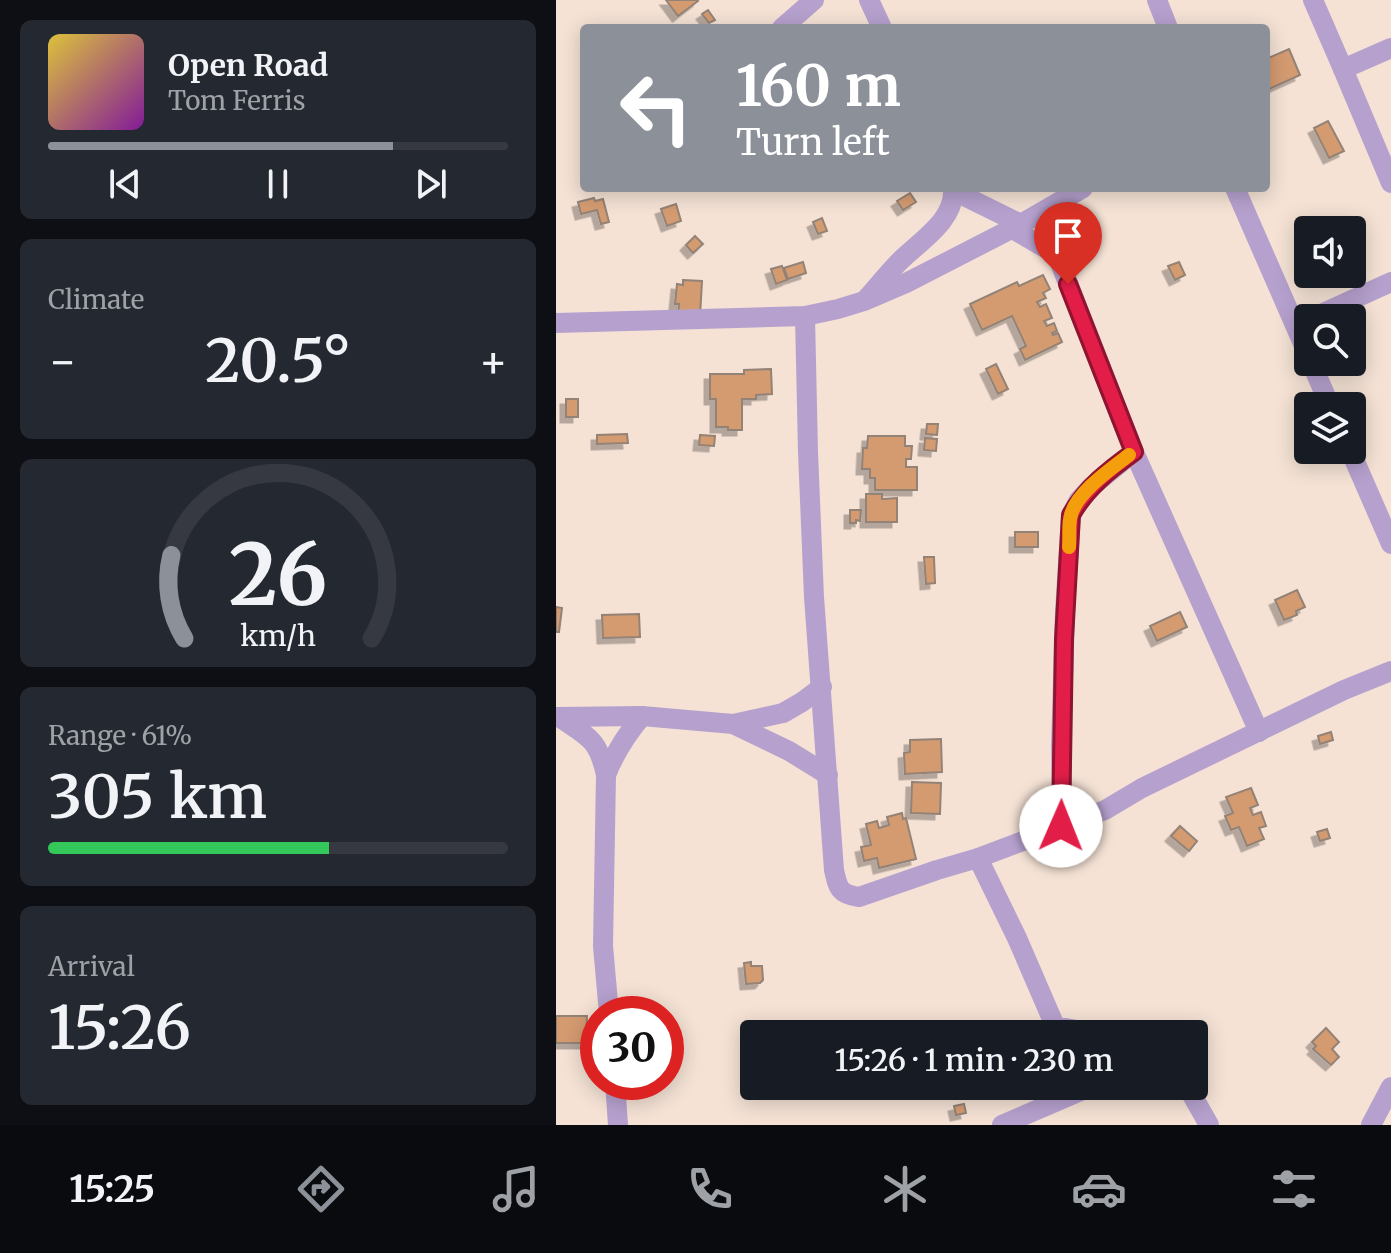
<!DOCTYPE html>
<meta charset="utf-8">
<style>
:root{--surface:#171b24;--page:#242831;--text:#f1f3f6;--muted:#9ea1a6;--line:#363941;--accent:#8c9099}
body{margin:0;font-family:Merriweather,serif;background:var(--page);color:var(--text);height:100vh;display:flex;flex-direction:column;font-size:30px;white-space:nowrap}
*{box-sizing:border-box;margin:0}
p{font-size:26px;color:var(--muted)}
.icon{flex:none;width:44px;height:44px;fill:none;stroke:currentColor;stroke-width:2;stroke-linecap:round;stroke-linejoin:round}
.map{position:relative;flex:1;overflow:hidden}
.sheet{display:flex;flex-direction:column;gap:20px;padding:20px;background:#0d0f14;width:556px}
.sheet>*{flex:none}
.guide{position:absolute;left:24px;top:24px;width:690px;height:168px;border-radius:8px;box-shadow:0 4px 20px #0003;background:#8c9099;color:#fff;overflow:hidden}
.controls{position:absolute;left:738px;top:216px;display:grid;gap:16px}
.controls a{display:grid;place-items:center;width:72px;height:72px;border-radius:8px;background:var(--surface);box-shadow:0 4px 20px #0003;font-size:40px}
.speed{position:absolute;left:24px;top:996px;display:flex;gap:16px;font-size:40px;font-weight:700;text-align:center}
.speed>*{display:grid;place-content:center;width:104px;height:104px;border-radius:50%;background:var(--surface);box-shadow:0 4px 20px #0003;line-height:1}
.speed .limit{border:12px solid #d22;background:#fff;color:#111}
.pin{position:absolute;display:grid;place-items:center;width:68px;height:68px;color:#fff;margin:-82px -34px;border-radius:50% 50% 50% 0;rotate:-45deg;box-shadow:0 0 8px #0007}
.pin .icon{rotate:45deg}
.me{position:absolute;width:88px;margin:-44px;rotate:1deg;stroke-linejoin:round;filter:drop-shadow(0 0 6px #0008)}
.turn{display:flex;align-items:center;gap:28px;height:168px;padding:0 24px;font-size:36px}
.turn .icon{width:104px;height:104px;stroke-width:2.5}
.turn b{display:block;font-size:56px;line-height:68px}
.big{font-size:60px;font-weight:600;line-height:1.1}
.sheet .widget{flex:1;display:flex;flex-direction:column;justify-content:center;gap:12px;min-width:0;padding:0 28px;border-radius:12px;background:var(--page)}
.sheet .dial{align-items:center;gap:0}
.dial svg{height:208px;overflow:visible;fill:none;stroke:var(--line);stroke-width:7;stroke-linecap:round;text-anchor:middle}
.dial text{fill:var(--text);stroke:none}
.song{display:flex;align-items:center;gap:24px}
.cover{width:96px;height:96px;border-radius:12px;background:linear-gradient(135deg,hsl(50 70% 55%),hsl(290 70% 35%))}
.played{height:8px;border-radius:4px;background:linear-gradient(90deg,var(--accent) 75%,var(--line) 75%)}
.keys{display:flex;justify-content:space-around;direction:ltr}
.heat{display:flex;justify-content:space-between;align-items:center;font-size:44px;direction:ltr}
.charge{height:12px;border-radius:6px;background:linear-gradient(90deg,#34c759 61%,var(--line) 0)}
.trip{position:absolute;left:184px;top:1020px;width:468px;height:80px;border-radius:8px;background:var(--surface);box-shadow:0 4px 20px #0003;font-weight:600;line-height:80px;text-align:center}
.dock{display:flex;height:128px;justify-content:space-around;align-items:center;background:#090b0e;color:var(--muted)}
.dock .icon{width:56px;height:56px}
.dock .on{color:var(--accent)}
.dock b{font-size:36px;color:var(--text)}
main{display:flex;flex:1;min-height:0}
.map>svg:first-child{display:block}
.building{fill:#d49b71;stroke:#938276;stroke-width:2;filter:url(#shadow)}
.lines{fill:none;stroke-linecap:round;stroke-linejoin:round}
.minor{stroke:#b6a1ce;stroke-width:20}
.route-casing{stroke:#92132f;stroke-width:20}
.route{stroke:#e11d48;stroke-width:14}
.slow{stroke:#f59e0b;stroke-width:14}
</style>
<main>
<section class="sheet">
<div class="widget">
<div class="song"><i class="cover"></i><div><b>Open Road</b><p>Tom Ferris</p></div></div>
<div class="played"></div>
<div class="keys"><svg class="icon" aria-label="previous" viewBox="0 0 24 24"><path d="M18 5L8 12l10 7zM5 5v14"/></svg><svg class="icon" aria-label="pause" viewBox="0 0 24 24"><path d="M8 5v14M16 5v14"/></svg><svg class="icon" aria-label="next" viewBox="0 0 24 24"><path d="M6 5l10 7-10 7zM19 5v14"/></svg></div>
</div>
<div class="widget"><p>Climate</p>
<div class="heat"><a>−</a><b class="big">20.5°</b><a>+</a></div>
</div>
<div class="widget dial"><svg viewBox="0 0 100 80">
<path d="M14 69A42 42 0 1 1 86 69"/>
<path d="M14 69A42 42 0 0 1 9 37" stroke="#8c9099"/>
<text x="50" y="56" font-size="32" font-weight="700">26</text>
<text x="50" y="72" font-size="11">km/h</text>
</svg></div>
<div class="widget"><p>Range · 61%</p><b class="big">305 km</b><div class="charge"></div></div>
<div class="widget"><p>Arrival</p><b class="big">15:26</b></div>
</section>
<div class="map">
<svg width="835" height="1125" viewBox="0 0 835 1125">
<defs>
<filter id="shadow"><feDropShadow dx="-5.5" dy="5.5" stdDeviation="0" flood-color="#0004"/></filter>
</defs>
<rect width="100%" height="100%" fill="#f5e2d5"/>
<g class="building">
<polygon points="110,0 141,0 142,1 122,16"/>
<polygon points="152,10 159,20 153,23 146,14"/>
<polygon points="733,49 744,75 711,90 710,59"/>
<polygon points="772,121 788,151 773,158 758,128"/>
<polygon points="354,193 360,202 347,210 341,201"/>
<polygon points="38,198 39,201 47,199 53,222 45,224 41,210 25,214 22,202"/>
<polygon points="120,204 125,221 111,226 105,209"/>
<polygon points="266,218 271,231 262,234 257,222"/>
<polygon points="139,236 147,244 137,253 130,245"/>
<polygon points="247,262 250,273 232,279 228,268"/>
<polygon points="623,262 629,275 619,280 612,266"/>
<polygon points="226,266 231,280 220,284 215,269"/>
<polygon points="487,275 494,289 487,293 490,298 481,302 484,307 490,304 496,318 488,321 491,326 498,323 501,331 496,333 497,335 502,333 506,342 469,360 464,349 470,346 456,316 426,330 414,304 461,282 463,286"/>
<polygon points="127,280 146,281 144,317 122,315 123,304 119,304 121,284 127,285"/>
<polygon points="440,364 452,389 442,394 430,369"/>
<polygon points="215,369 216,394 200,395 200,399 186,399 186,430 172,430 172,427 160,427 160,399 154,399 154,374 188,374 188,370"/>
<rect x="10" y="399" width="12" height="18"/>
<polygon points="371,424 382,424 381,435 370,434"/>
<polygon points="71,434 72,443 41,444 41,435"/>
<polygon points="144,435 159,436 158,446 143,445"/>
<polygon points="312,436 349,436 349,446 356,446 355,459 350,459 350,467 361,467 361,490 319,490 319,478 314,478 314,469 306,469 307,448 311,448"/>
<polygon points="369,438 381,439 380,451 368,450"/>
<polygon points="310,494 326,494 326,499 341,498 341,522 310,522"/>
<polygon points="294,510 305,510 304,521 300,520 300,523 294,523"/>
<rect x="459" y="532" width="23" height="15"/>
<polygon points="368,557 378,557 379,583 370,584"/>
<polygon points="741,590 749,607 740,611 741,615 728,620 719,600"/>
<polygon points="0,607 6,608 3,632 0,632"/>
<polygon points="624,612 631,627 601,641 594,626"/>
<polygon points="83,614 84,637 47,638 46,615"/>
<polygon points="775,732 777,740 764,744 762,736"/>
<polygon points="385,739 386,772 349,774 348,753 354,752 354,740"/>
<polygon points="356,782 385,783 384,814 355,813"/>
<polygon points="695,788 702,805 694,808 697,815 705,812 710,826 703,828 708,839 691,846 683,827 675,830 669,816 677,813 670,797"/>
<polygon points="346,813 347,819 350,818 360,859 323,868 321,858 308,861 305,847 315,845 310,824 321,821 323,828 333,825 331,817"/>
<polygon points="624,826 641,841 633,851 615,836"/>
<polygon points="771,829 774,838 764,841 761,832"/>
<polygon points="195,962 195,966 206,966 207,980 204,983 190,984 188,963"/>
<polygon points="0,1016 31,1016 30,1043 0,1043"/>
<polygon points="770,1028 783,1042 776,1049 783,1057 775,1065 757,1049 760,1046 756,1042"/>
<polygon points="110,1040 118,1040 118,1051 110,1052"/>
<polygon points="408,1104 410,1113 400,1115 398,1106"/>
</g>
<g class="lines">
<g class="minor">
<polyline points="313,0 326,28"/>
<polyline points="601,0 612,28"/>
<polyline points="757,0 787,69 835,48"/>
<polyline points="226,28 258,0"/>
<polyline points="787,69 835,183"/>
<polyline points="679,188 752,355"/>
<polyline points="398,191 465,224"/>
<polyline points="507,199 501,255 578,452 703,732"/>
<polyline points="455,228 501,255"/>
<path d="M311 298C322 286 332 273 344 261 364 241 400 220 397 188"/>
<path d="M249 316 252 452 258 597 278 870C282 888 283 894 303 897L381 870 422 858 461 938 499 1026 542 1034"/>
<polyline points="756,318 835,282"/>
<polyline points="0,323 249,316 282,309 308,301 350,283 465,224 527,188"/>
<polyline points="755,362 774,406"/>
<polyline points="794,450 835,544"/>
<polyline points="0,717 86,716 177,724 227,713 246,702 266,687"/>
<path d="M3 717C32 737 42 738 50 775"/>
<polyline points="177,724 233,751 272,775"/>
<polyline points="505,826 506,806 505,747 509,612 515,515 523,500 535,487 578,452"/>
<polyline points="422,858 549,810 586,788 788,690 835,671"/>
<path d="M53 1014 47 946 50 775C59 752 70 735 86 716"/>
<polyline points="59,1082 62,1125"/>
<polyline points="631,1086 653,1125"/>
<polyline points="446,1125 536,1086"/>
<polyline points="815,1125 835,1087"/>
</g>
</g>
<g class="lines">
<defs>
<path id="route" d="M505 826 508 639 515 515C530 488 553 470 578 452L512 284"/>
</defs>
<use href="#route" class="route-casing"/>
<use href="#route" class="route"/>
<path class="slow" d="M513 547C514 537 512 524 515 515 521 492 555 469 573 455"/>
</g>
</svg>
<div class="controls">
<a><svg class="icon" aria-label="sound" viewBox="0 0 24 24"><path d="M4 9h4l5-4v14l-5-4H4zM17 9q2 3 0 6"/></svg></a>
<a><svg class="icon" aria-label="search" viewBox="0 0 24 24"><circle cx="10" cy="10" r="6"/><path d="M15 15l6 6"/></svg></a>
<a><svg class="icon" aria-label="layers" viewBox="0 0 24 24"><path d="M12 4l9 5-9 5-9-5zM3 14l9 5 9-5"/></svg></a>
</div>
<div class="speed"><div class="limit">30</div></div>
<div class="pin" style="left:512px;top:284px;background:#d93025"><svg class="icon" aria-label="arrive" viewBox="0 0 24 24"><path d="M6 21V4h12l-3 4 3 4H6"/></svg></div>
<svg class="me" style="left:505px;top:826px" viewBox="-20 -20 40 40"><circle r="19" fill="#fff"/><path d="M0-13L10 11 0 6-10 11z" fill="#e11d48"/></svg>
<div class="trip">15:26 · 1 min · 230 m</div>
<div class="guide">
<div class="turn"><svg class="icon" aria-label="left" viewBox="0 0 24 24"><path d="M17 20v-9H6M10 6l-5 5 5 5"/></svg><div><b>160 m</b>Turn left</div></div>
</div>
</div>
</main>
<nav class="dock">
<b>15:25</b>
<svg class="icon on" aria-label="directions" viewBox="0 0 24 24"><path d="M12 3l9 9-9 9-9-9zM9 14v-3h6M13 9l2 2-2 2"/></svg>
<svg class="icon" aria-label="music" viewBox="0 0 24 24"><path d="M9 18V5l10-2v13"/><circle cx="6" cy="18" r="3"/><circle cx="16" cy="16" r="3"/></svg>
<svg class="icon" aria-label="phone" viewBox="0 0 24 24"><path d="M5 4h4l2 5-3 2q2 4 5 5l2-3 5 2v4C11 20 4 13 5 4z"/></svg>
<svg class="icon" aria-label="climate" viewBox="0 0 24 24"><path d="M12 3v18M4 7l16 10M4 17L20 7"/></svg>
<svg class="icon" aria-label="car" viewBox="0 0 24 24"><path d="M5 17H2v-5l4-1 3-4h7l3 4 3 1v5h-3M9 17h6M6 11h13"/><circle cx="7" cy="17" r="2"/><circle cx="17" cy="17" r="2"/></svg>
<svg class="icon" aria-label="filters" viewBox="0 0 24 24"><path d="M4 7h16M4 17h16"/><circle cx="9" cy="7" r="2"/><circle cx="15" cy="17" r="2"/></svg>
</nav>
